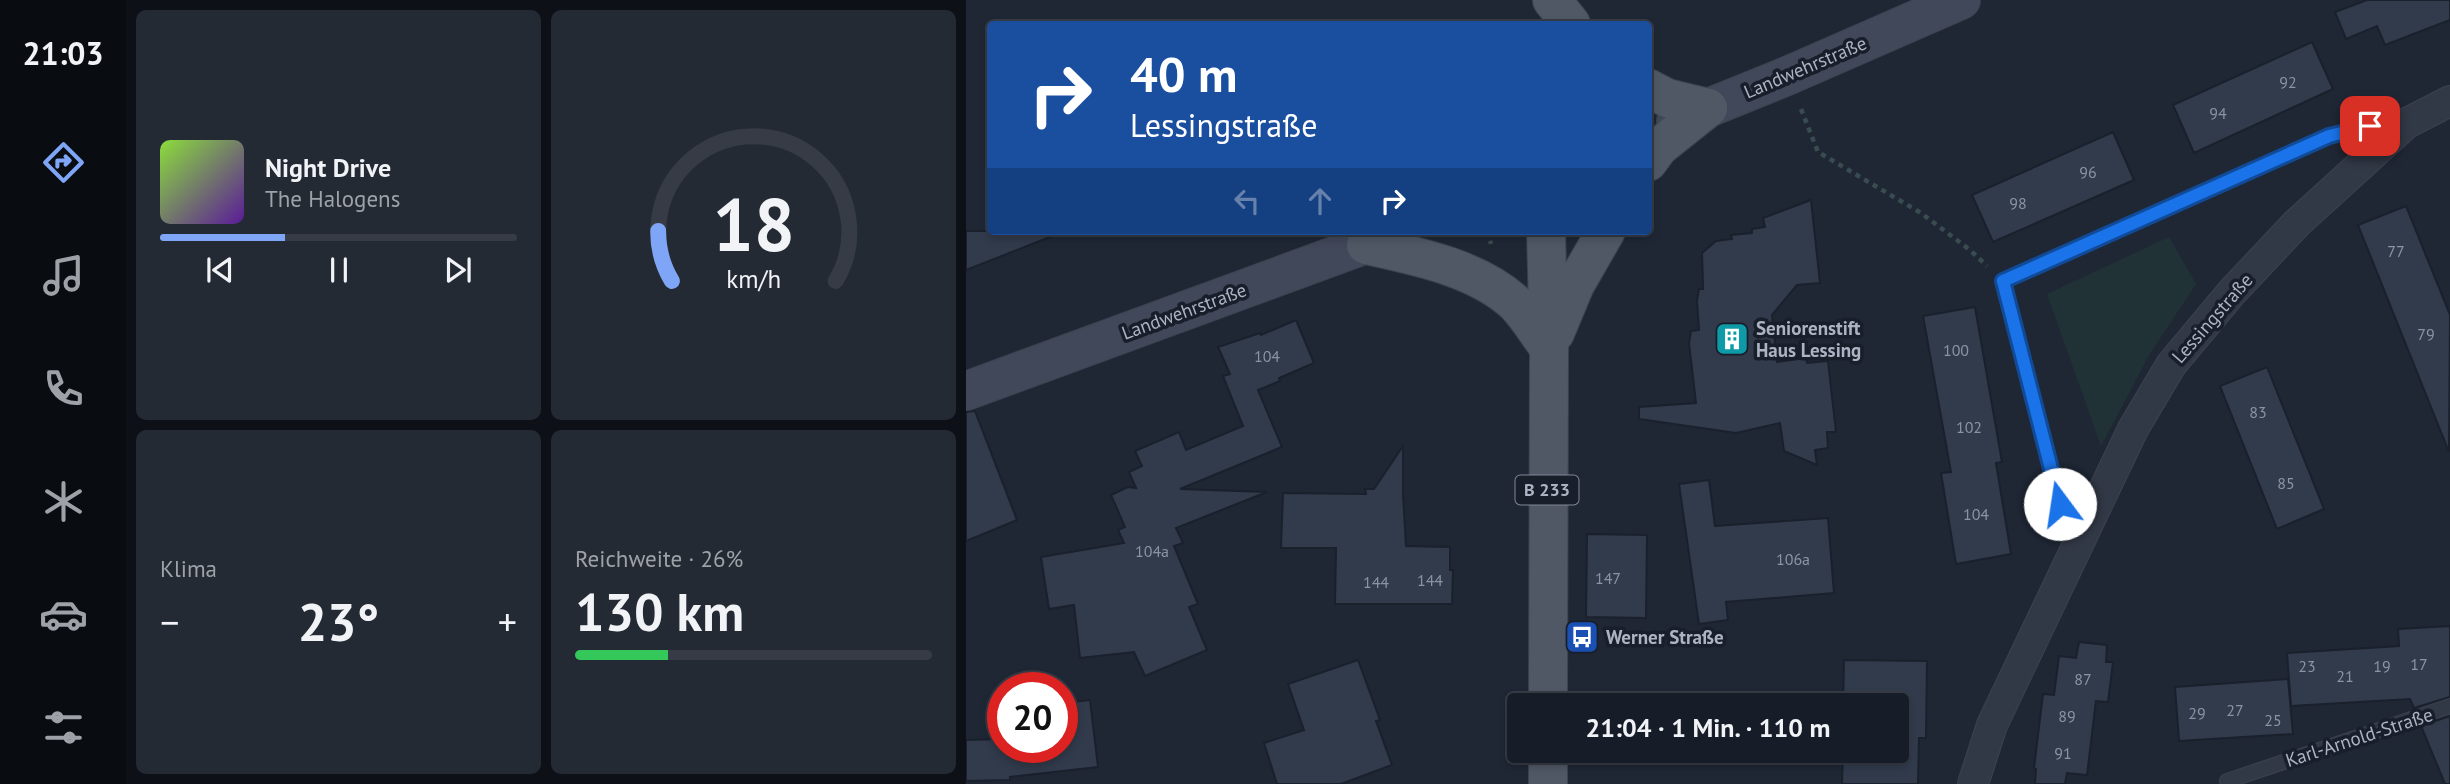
<!DOCTYPE html>
<html lang="de">
<meta charset="utf-8">
<style>
:root{--surface:#171d28;--page:#242a34;--text:#f1f3f6;--muted:#9ea2a8;--line:#363b45;--accent:#7fa6f6}
body{margin:0;font-family:"PT Sans",sans-serif;background:var(--page);color:var(--text);height:100vh;display:flex;flex-direction:column;font-size:26px;white-space:nowrap}
*{box-sizing:border-box;margin:0}
p{font-size:23px;color:var(--muted)}
.icon{flex:none;width:38px;height:38px;fill:none;stroke:currentColor;stroke-width:2;stroke-linecap:round;stroke-linejoin:round}
.map{position:relative;flex:1;overflow:hidden}
.panel{display:flex;flex-direction:column;gap:10px;padding:10px;background:#0d1016;width:840px}
.panel>*{flex:none}
.hud{position:absolute;left:21px;top:21px;width:665px;height:214px;border-radius:7px;box-shadow:0 4px 10px #0003,0 0 0 2px var(--line);background:#1a4fa0;color:#fff;overflow:hidden}
.speed{position:absolute;left:21px;top:672px;display:flex;gap:14px;font-size:35px;font-weight:700;text-align:center}
.speed>*{display:grid;place-content:center;width:91px;height:91px;border-radius:50%;background:var(--surface);box-shadow:0 4px 10px #0003,0 0 0 2px var(--line);line-height:1}
.speed .limit{border:10px solid #d22;background:#fff;color:#111}
.pin{position:absolute;display:grid;place-items:center;width:60px;height:60px;color:#fff;margin:-30px;border-radius:14px;box-shadow:0 4px 10px #0006}
.me{position:absolute;width:77px;margin:-38px;rotate:346deg;stroke-linejoin:round;filter:drop-shadow(0 0 5px #0008)}
.turn{display:flex;align-items:center;gap:24px;height:147px;padding:0 28px;font-size:32px}
.turn .icon{width:91px;height:91px;stroke-width:2.5}
.turn b{display:block;font-size:49px;line-height:60px}
.lanes{display:flex;align-items:center;height:66px;padding:0 28px;background:#0003;justify-content:center;gap:35px;direction:ltr}
.lanes .off{opacity:.35}
.big{font-size:52px;font-weight:800;line-height:1.1}
.panel .card{flex:1;display:flex;flex-direction:column;justify-content:center;gap:10px;min-width:0;padding:0 24px;border-radius:10px;background:var(--page)}
.panel .dial{align-items:center;gap:0}
.dial svg{height:182px;overflow:visible;fill:none;stroke:var(--line);stroke-width:7;stroke-linecap:round;text-anchor:middle}
.dial text{fill:var(--text);stroke:none}
.song{display:flex;align-items:center;gap:21px}
.cover{width:84px;height:84px;border-radius:10px;background:linear-gradient(135deg,hsl(90 70% 55%),hsl(270 70% 35%))}
.played{height:7px;border-radius:4px;background:linear-gradient(90deg,var(--accent) 35%,var(--line) 35%)}
.keys{display:flex;justify-content:space-around;direction:ltr}
.heat{display:flex;justify-content:space-between;align-items:center;font-size:38px;direction:ltr}
.charge{height:10px;border-radius:5px;background:linear-gradient(90deg,#34c759 26%,var(--line) 0)}
.panel .tiles{flex:1;display:grid;gap:10px;grid-template-columns:repeat(2,1fr)}
.trip{position:absolute;left:541px;top:693px;width:402px;height:70px;border-radius:7px;background:var(--surface);box-shadow:0 4px 10px #0003,0 0 0 2px var(--line);font-weight:800;line-height:70px;text-align:center}
main{display:flex;flex:1;min-height:0}
.dock{display:flex;flex-direction:column;width:126px;justify-content:space-around;align-items:center;background:#090c10;color:var(--muted)}
.dock .icon{width:49px;height:49px}
.dock .active{color:var(--accent)}
.dock b{font-size:32px;color:var(--text)}
.map>svg:first-child{display:block}
.green{fill:#213236}
.building{fill:#313b4c;stroke:#1a202c;stroke-width:2}
.lines{fill:none;stroke-linecap:round;stroke-linejoin:round}
.lane-casing{stroke:#3c424f;stroke-width:16}
.street-casing{stroke:#3c424f;stroke-width:32}
.secondary-casing{stroke:#3c424f;stroke-width:40}
.primary-casing{stroke:#3c424f;stroke-width:40}
.path{stroke:#394c4f;stroke-width:4.5;stroke-dasharray:5 5;stroke-linecap:butt}
.lane{stroke:#323946;stroke-width:14}
.street{stroke:#323946;stroke-width:30}
.secondary{stroke:#414859;stroke-width:38}
.primary{stroke:#505866;stroke-width:38}
.route-casing{stroke:#114b97;stroke-width:18}
.route{stroke:#1a73e8;stroke-width:12}
.labels{text-anchor:middle;stroke-width:7;stroke-linejoin:round;paint-order:stroke}
.number-label{font-size:16px;fill:#8b94a3}
.shield{fill:#181e2a;stroke:#808795;stroke-width:2}
.shield-label{font-size:18px;font-weight:bold;fill:#acb4c3}
.street-label{font-size:19px;fill:#acb4c3;stroke:#181e2a}
.poi-label{font-size:19px;font-weight:bold;fill:#acb4c3;stroke:#181e2a;text-anchor:start}
</style>
<main>
<nav class="dock">
<b>21:03</b>
<svg class="icon active" aria-label="directions" viewBox="0 0 24 24"><path d="M12 3l9 9-9 9-9-9zM9 14v-3h6M13 9l2 2-2 2"/></svg>
<svg class="icon" aria-label="music" viewBox="0 0 24 24"><path d="M9 18V5l10-2v13"/><circle cx="6" cy="18" r="3"/><circle cx="16" cy="16" r="3"/></svg>
<svg class="icon" aria-label="phone" viewBox="0 0 24 24"><path d="M5 4h4l2 5-3 2q2 4 5 5l2-3 5 2v4C11 20 4 13 5 4z"/></svg>
<svg class="icon" aria-label="climate" viewBox="0 0 24 24"><path d="M12 3v18M4 7l16 10M4 17L20 7"/></svg>
<svg class="icon" aria-label="car" viewBox="0 0 24 24"><path d="M5 17H2v-5l4-1 3-4h7l3 4 3 1v5h-3M9 17h6M6 11h13"/><circle cx="7" cy="17" r="2"/><circle cx="17" cy="17" r="2"/></svg>
<svg class="icon" aria-label="filters" viewBox="0 0 24 24"><path d="M4 7h16M4 17h16"/><circle cx="9" cy="7" r="2"/><circle cx="15" cy="17" r="2"/></svg>
</nav>
<section class="panel">
<div class="tiles">
<div class="card">
<div class="song"><i class="cover"></i><div><b>Night Drive</b><p>The Halogens</p></div></div>
<div class="played"></div>
<div class="keys"><svg class="icon" aria-label="previous" viewBox="0 0 24 24"><path d="M18 5L8 12l10 7zM5 5v14"/></svg><svg class="icon" aria-label="pause" viewBox="0 0 24 24"><path d="M8 5v14M16 5v14"/></svg><svg class="icon" aria-label="next" viewBox="0 0 24 24"><path d="M6 5l10 7-10 7zM19 5v14"/></svg></div>
</div>
<div class="card dial"><svg viewBox="0 0 100 80">
<path d="M14 69A42 42 0 1 1 86 69"/>
<path d="M14 69A42 42 0 0 1 8 47" stroke="#7fa6f6"/>
<text x="50" y="56" font-size="32" font-weight="700">18</text>
<text x="50" y="72" font-size="11">km/h</text>
</svg></div>
<div class="card"><p>Klima</p>
<div class="heat"><a>−</a><b class="big">23°</b><a>+</a></div>
</div>
<div class="card"><p>Reichweite · 26%</p><b class="big">130 km</b><div class="charge"></div></div>
</div>
</section>
<div class="map">
<svg width="1484" height="784" viewBox="0 0 1484 784">
<rect width="100%" height="100%" fill="#1f2735"/>
<polygon class="green" points="1203,237 1230,284 1183,355 1135,446 1081,294"/>
<g class="building">
<polygon points="1401,0 1484,0 1484,20 1419,45 1411,26 1380,39 1369,12"/>
<polygon points="1346,42 1367,89 1228,153 1207,105"/>
<polygon points="1147,132 1168,180 1027,242 1006,195"/>
<polygon points="845,200 854,283 831,285 806,315 811,362 840,358 841,363 862,361 870,432 861,432 862,448 849,450 851,465 818,451 814,423 770,433 673,419 673,407 730,403 723,343 725,331 733,330 731,301 733,289 737,289 736,253 750,241 766,239 765,235 786,233 786,229 799,227 797,218"/>
<polygon points="1440,206 1484,315 1483,452 1392,225"/>
<polygon points="0,231 94,231 94,233 0,270"/>
<polygon points="1009,307 1036,462 1030,463 1045,554 990,564 975,473 985,472 957,316"/>
<polygon points="330,320 348,363 313,378 314,381 292,390 316,447 214,489 301,492 210,528 217,543 208,546 232,604 223,607 241,650 179,676 168,652 114,658 108,605 83,609 75,557 158,543 152,530 159,527 145,495 162,487 170,488 163,472 176,466 169,451 213,432 220,450 277,426 257,376 264,374 252,347 294,333 295,335"/>
<polygon points="1301,367 1358,509 1311,529 1254,386"/>
<polygon points="9,411 51,520 0,541 0,412"/>
<polygon points="437,446 437,494 440,546 484,547 484,570 487,570 486,604 369,604 370,548 315,548 317,493 400,494 399,489 408,489"/>
<polygon points="743,480 749,526 862,518 868,593 760,602 762,620 733,624 713,484"/>
<polygon points="621,534 681,535 680,618 620,617"/>
<polygon points="1484,626 1484,697 1448,708 1444,699 1325,706 1321,653 1433,646 1432,629"/>
<polygon points="1113,642 1141,645 1140,662 1147,662 1142,702 1130,701 1121,775 1101,773 1099,784 1069,784 1070,769 1068,768 1077,694 1088,695 1093,656 1110,658"/>
<polygon points="392,660 414,720 410,721 426,765 375,784 311,784 298,743 338,730 322,684"/>
<polygon points="878,660 961,661 960,738 953,738 952,784 876,784 877,751 931,751 931,705 877,705"/>
<polygon points="1322,679 1327,734 1213,741 1209,687"/>
<polygon points="124,700 132,767 44,777 44,780 0,781 0,740 37,739 37,747 96,747 96,703"/>
<polygon points="1484,716 1484,784 1479,784 1455,726"/>
</g>
<g class="lines">
<defs>
<g id="lane">
<polyline points="1106,548 1037,281 1363,136 1404,126 1433,124"/>
<polyline points="1261,781 1484,706"/>
</g>
<polyline id="street" points="1007,784 1026,725 1167,429 1205,365 1266,292 1331,223 1441,123 1484,101"/>
<g id="secondary">
<polyline points="710,121 821,76 995,0"/>
<polyline points="0,391 436,231"/>
</g>
<g id="primary">
<polyline points="586,0 605,24"/>
<polyline points="682,88 701,98 742,108"/>
<polyline points="682,162 693,147 742,108"/>
<polyline points="580,231 583,348 582,705"/>
<path d="M400 245C450 256 512 268 550 304 562 316 572 334 583 348"/>
<polyline points="589,333 609,285 640,231"/>
<polyline points="582,751 582,784"/>
</g>
</defs>
<use href="#lane" class="lane-casing"/>
<use href="#street" class="street-casing"/>
<use href="#secondary" class="secondary-casing"/>
<use href="#primary" class="primary-casing"/>
<g class="path">
<polyline points="835,109 852,152 955,213 1004,250 1021,266"/>
<polyline points="522,231 525,244"/>
</g>
<use href="#lane" class="lane"/>
<use href="#street" class="street"/>
<use href="#secondary" class="secondary"/>
<use href="#primary" class="primary"/>
</g>
<g class="lines">
<defs>
<polyline id="route" points="1094,504 1037,281 1363,136 1404,126"/>
</defs>
<use href="#route" class="route-casing"/>
<use href="#route" class="route"/>
</g>
<defs>
<symbol id="building-square" viewBox="-11 -11 22 22"><rect x="-9" y="-9" width="18" height="18" rx="4" fill="#0f9aa8" stroke="#181e2a"/><path d="M-4-6H4V6H1V3H-1V6H-4ZM-2.5-4.3h1.7v1.8h-1.7ZM.8-4.3h1.7v1.8H.8ZM-2.5-1h1.7V.8h-1.7ZM.8-1h1.7V.8H.8Z" fill="#fff"/></symbol>
<symbol id="bus-square" viewBox="-11 -11 22 22"><rect x="-9" y="-9" width="18" height="18" rx="4" fill="#1a4fb4" stroke="#181e2a"/><path d="M-5-6H5V4H4V6H2V4H-2V6H-4V4H-5ZM-3.5-4V0h7V-4ZM-3.5 1.2v1.5H-2V1.2ZM2 1.2v1.5H3.5V1.2Z" fill="#fff"/></symbol>
</defs>
<g fill-rule="evenodd">
<use href="#building-square" x="747" y="320" width="38" height="38"/>
<use href="#bus-square" x="597" y="618" width="38" height="38"/>
</g>
<g class="labels">
<g class="number-label">
<text x="1322" y="88">92</text>
<text x="1252" y="119">94</text>
<text x="1122" y="178">96</text>
<text x="1052" y="209">98</text>
<text x="1430" y="257">77</text>
<text x="1460" y="340">79</text>
<text x="990" y="356">100</text>
<text x="301" y="362">104</text>
<text x="1292" y="418">83</text>
<text x="1003" y="433">102</text>
<text x="1320" y="489">85</text>
<text x="1010" y="520">104</text>
<text x="186" y="557">104a</text>
<text x="827" y="565">106a</text>
<text x="642" y="584">147</text>
<text x="464" y="586">144</text>
<text x="410" y="588">144</text>
<text x="1453" y="670">17</text>
<text x="1341" y="672">23</text>
<text x="1416" y="672">19</text>
<text x="1379" y="682">21</text>
<text x="1117" y="685">87</text>
<text x="1269" y="716">27</text>
<text x="1231" y="719">29</text>
<text x="1101" y="722">89</text>
<text x="1307" y="726">25</text>
<text x="1097" y="759">91</text>
</g>
<rect class="shield" x="549.5" y="475.5" width="63" height="29" rx="5"/>
<g class="shield-label">
<text x="581" y="496">B 233</text>
</g>
<g class="street-label">
<text transform="translate(839 67) rotate(-23)" y="7">Landwehrstraße</text>
<text transform="translate(218 311) rotate(-20)" y="7">Landwehrstraße</text>
<text transform="translate(1246 318) rotate(-49)" y="7">Lessingstraße</text>
<text transform="translate(1393 737) rotate(-18)" y="7">Karl-Arnold-Straße</text>
</g>
<g class="poi-label">
<text x="790" y="335">Seniorenstift<tspan x="790" dy="22">Haus Lessing</tspan></text>
<text x="640" y="644">Werner Straße</text>
</g>
</g>
</svg>
<div class="speed"><div class="limit">20</div></div>
<div class="pin" style="left:1404px;top:126px;background:#d93025"><svg class="icon" aria-label="arrive" viewBox="0 0 24 24"><path d="M6 21V4h12l-3 4 3 4H6"/></svg></div>
<svg class="me" style="left:1094px;top:504px" viewBox="-20 -20 40 40"><circle r="19" fill="#fff"/><path d="M0-13L10 11 0 6-10 11z" fill="#1a73e8"/></svg>
<div class="trip">21:04 · 1 Min. · 110 m</div>
<div class="hud">
<div class="turn"><svg class="icon" aria-label="right" viewBox="0 0 24 24"><path d="M7 20v-9h11M14 6l5 5-5 5"/></svg><div><b>40 m</b>Lessingstraße</div></div>
<div class="lanes"><svg class="icon off" aria-label="left" viewBox="0 0 24 24"><path d="M17 20v-9H6M10 6l-5 5 5 5"/></svg><svg class="icon off" aria-label="ahead" viewBox="0 0 24 24"><path d="M12 20V5M6 11l6-6 6 6"/></svg><svg class="icon" aria-label="right" viewBox="0 0 24 24"><path d="M7 20v-9h11M14 6l5 5-5 5"/></svg></div>
</div>
</div>
</main>
